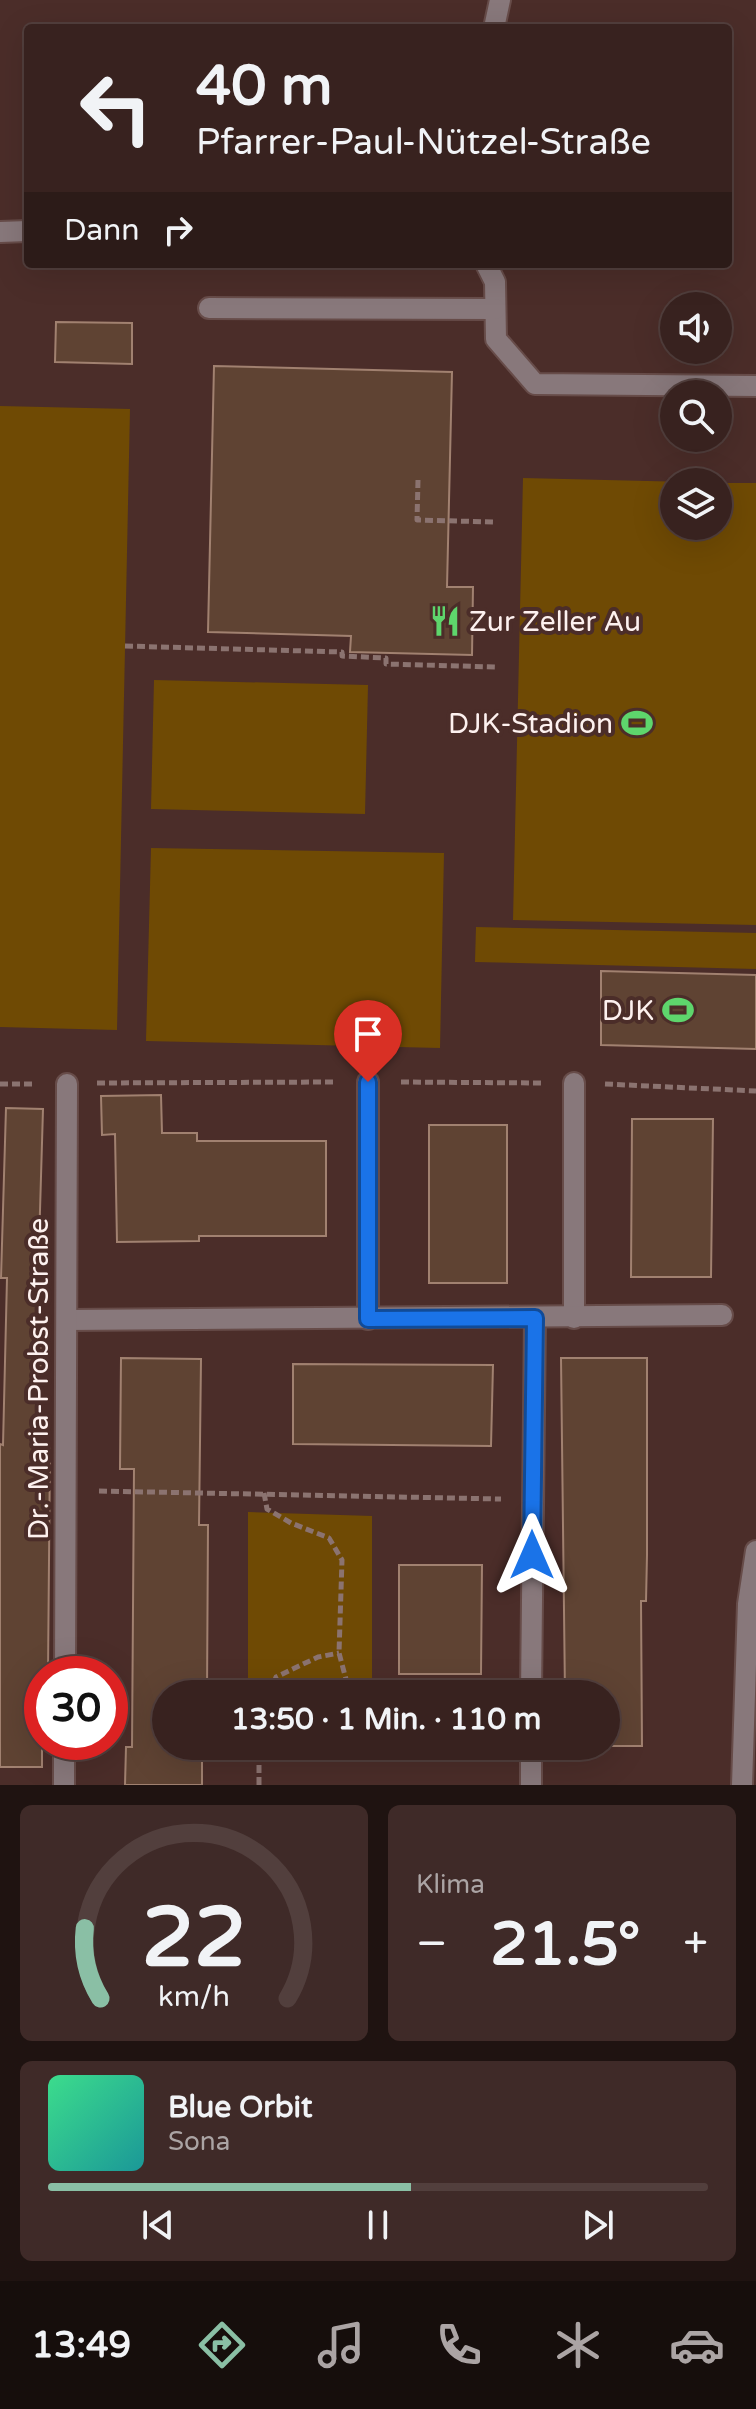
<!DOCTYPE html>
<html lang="de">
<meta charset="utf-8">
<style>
:root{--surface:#38221f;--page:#3f2a28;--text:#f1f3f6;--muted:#aba4a4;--line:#523f3d;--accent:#8abfa5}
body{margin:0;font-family:"Varela Round",sans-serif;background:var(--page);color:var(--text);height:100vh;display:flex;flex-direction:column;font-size:30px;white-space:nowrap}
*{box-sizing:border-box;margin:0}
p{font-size:26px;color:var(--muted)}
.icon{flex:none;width:44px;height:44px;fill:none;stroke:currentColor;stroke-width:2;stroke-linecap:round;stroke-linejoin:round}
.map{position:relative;height:1785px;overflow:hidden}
.panel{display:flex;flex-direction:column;gap:20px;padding:20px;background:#1f1311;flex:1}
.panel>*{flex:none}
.banner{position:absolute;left:24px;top:24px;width:708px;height:244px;border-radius:8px;box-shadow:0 8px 32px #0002,0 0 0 2px var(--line);background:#38221f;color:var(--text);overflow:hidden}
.buttons{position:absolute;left:660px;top:292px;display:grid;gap:16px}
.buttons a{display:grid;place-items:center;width:72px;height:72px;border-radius:50%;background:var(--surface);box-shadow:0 8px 32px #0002,0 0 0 2px var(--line);font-size:40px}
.speed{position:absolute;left:24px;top:1656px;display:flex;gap:16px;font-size:40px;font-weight:700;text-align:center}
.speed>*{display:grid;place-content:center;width:104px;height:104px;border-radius:50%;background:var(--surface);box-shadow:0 8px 32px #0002,0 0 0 2px var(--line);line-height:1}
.speed .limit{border:12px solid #d22;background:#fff;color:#111}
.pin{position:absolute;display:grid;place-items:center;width:68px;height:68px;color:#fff;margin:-82px -34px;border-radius:50% 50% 50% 0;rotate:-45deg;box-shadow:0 0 8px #0007}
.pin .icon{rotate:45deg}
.me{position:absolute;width:88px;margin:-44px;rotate:0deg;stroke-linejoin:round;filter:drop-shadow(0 0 6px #0008)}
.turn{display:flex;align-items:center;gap:28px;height:168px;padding:0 40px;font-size:36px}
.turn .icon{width:104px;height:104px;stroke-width:2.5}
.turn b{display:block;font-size:56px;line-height:68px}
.then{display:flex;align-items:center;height:76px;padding:0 40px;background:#0003;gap:16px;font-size:30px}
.big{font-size:60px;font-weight:800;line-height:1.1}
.panel .widget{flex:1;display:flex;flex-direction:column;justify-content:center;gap:12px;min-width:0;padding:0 28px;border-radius:12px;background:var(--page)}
.panel .dial{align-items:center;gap:0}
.dial svg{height:208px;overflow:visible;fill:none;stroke:var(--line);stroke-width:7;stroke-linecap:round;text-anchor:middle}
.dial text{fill:var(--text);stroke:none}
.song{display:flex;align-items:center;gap:24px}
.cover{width:96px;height:96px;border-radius:12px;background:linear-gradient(135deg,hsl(150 70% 55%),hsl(180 70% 35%))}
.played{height:8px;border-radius:4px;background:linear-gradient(90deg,var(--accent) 55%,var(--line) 55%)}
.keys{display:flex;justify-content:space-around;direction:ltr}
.heat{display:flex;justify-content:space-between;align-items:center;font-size:44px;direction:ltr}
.panel .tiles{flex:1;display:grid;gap:20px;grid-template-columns:1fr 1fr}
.widget:last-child{grid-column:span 2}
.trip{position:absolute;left:152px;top:1680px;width:468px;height:80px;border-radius:40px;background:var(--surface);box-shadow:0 8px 32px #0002,0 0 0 2px var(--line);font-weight:800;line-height:80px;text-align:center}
.dock{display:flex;height:128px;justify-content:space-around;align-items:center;background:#160e0c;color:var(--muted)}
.dock .icon{width:56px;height:56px}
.dock .current{color:var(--accent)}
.dock b{font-size:36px;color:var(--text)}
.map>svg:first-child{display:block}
.green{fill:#6f4a04}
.building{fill:#5f4333;stroke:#a18170;stroke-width:2}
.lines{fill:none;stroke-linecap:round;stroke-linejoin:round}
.minor-casing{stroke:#674c49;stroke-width:24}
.path{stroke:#8b7370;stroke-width:5;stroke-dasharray:8 4;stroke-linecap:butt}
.minor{stroke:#88787b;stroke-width:20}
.route-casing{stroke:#114b97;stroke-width:20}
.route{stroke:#1a73e8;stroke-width:14}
.labels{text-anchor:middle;stroke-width:8;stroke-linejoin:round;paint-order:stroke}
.poi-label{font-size:28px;fill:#fdf1ef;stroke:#4b2d29;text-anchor:end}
.street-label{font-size:28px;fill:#fdf1ef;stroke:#4b2d29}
</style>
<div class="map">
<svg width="756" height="1785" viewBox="0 0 756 1785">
<rect width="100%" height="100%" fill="#4b2d29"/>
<g class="green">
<polygon points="0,406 130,409 117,1030 0,1027"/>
<polygon points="523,478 689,482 674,482 674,526 718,526 718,483 756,483 756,925 513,920"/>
<polygon points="154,680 368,685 365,814 151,809"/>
<polygon points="151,848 444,853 440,1048 146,1041"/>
<polygon points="476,927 756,933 756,969 475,962"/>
<polygon points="248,1512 372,1516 372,1694 248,1694"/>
</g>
<g class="building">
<polygon points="56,322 132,323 132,364 55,362"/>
<polygon points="214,366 452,372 447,587 473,587 472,655 350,652 351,636 208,632"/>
<polygon points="601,971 756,975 756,1049 601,1045"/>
<polygon points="161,1095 162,1133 197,1133 197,1141 326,1141 326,1236 199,1236 199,1241 117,1242 115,1134 102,1135 101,1096"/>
<polygon points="6,1108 43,1109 39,1244 45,1244 38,1447 50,1448 48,1674 42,1674 42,1767 0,1767 0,1444 3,1445 7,1278 1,1278"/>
<polygon points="632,1119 713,1119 711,1277 631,1277"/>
<rect x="429" y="1125" width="78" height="158"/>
<polygon points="121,1358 201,1359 199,1525 208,1525 207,1694 166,1694 166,1746 202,1746 202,1785 125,1785 126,1747 132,1747 134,1469 120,1469"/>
<polygon points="561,1358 647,1358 647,1555 646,1601 641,1601 642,1746 569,1746 606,1746 606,1694 565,1694"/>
<polygon points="293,1364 493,1365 491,1446 293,1444"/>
<polygon points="399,1565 482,1565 481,1674 399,1674"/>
</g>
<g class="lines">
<defs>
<g id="minor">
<polyline points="494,28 500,0"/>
<polyline points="0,232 28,231"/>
<polyline points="486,264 495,282 496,339 535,384 756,386"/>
<polyline points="209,308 495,309"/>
<polyline points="368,1082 368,1319"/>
<polyline points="574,1318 574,1083"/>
<polyline points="68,1320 722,1315"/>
<polyline points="65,1674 67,1084"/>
<polyline points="531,1694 535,1318"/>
<polyline points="64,1785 64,1742"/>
<polyline points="531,1785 531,1746"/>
<polyline points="742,1785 748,1604 756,1551"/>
</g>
</defs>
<use href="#minor" class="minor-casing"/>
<g class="path">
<polyline points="418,480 417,520 495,522"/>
<polyline points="125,646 342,652 342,656 386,658 386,664 495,667"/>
<polyline points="401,1082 543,1083"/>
<polyline points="97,1083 335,1082"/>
<polyline points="0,1084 35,1084"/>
<polyline points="605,1084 756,1091"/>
<polyline points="99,1491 501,1499"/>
<polyline points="264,1493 267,1509 291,1523 329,1538 342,1560 339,1653 350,1694"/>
<polyline points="270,1694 276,1677 318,1657 339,1653"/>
<polyline points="259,1785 259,1746"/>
</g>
<use href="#minor" class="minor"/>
</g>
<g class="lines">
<defs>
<polyline id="route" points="368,1082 368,1319 535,1318 532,1555"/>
</defs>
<use href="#route" class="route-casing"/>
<use href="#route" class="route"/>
</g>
<defs>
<symbol id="restaurant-bare" viewBox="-9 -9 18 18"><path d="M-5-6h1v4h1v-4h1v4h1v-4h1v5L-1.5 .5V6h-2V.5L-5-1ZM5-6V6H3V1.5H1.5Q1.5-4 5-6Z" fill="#5ed56c" stroke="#4b2d29" stroke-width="2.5" paint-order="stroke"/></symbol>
<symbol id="stadium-bare" viewBox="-9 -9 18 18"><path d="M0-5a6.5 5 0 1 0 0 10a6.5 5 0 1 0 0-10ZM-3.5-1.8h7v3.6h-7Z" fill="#5ed56c" stroke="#4b2d29" stroke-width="2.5" paint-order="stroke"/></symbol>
</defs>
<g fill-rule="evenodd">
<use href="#restaurant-bare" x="423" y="599" width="44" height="44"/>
<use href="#stadium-bare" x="615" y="701" width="44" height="44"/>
<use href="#stadium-bare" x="656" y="988" width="44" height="44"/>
</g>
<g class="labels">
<g class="poi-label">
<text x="469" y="631" text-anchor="start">Zur Zeller Au</text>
<text x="613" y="733">DJK-Stadion</text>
<text x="654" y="1020">DJK</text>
</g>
<g class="street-label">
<text transform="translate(38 1379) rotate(-90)" y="10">Dr.-Maria-Probst-Straße</text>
</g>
</g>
</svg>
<div class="buttons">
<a><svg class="icon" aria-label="sound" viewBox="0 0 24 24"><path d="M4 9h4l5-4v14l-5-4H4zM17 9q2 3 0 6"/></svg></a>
<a><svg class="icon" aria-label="search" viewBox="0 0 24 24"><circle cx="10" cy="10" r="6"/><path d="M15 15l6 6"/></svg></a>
<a><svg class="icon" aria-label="layers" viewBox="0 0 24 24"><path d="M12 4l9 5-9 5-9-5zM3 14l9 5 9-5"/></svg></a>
</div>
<div class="speed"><div class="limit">30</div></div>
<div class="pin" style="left:368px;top:1082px;background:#d93025"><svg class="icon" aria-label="arrive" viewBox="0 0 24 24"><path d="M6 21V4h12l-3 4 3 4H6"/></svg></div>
<svg class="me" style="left:532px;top:1555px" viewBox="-20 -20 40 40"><path d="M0-17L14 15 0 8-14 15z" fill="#1a73e8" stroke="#fff" stroke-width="4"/></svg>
<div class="trip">13:50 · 1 Min. · 110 m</div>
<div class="banner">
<div class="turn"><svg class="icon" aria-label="left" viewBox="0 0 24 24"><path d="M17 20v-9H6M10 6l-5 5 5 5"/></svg><div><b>40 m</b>Pfarrer-Paul-Nützel-Straße</div></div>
<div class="then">Dann<svg class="icon" aria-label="right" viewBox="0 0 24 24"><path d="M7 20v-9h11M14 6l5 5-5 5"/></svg></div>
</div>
</div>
<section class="panel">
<div class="tiles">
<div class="widget dial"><svg viewBox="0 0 100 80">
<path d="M14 69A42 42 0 1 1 86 69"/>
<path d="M14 69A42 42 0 0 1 8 42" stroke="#8abfa5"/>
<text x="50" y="56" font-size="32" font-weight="700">22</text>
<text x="50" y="72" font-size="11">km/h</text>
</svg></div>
<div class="widget"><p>Klima</p>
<div class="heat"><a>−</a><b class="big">21.5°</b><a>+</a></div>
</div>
<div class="widget">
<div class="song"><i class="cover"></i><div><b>Blue Orbit</b><p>Sona</p></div></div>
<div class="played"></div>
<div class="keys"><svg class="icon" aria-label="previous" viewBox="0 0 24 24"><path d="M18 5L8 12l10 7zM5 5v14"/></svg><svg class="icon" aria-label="pause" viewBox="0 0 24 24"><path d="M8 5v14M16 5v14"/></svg><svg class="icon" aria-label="next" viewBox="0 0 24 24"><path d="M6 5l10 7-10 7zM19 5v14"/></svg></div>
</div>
</div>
</section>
<nav class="dock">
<b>13:49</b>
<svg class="icon current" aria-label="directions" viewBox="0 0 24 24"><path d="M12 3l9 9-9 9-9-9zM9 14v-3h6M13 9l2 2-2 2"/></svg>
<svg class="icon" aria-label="music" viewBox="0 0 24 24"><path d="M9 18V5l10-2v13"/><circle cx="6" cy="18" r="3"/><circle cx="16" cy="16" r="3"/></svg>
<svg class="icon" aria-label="phone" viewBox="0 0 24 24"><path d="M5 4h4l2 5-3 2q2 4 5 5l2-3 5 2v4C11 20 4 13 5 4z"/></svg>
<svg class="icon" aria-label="climate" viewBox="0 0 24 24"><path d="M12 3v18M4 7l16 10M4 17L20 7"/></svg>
<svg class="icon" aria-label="car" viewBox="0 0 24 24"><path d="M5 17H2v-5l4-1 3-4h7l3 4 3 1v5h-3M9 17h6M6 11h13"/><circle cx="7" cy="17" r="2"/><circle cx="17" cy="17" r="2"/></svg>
</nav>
